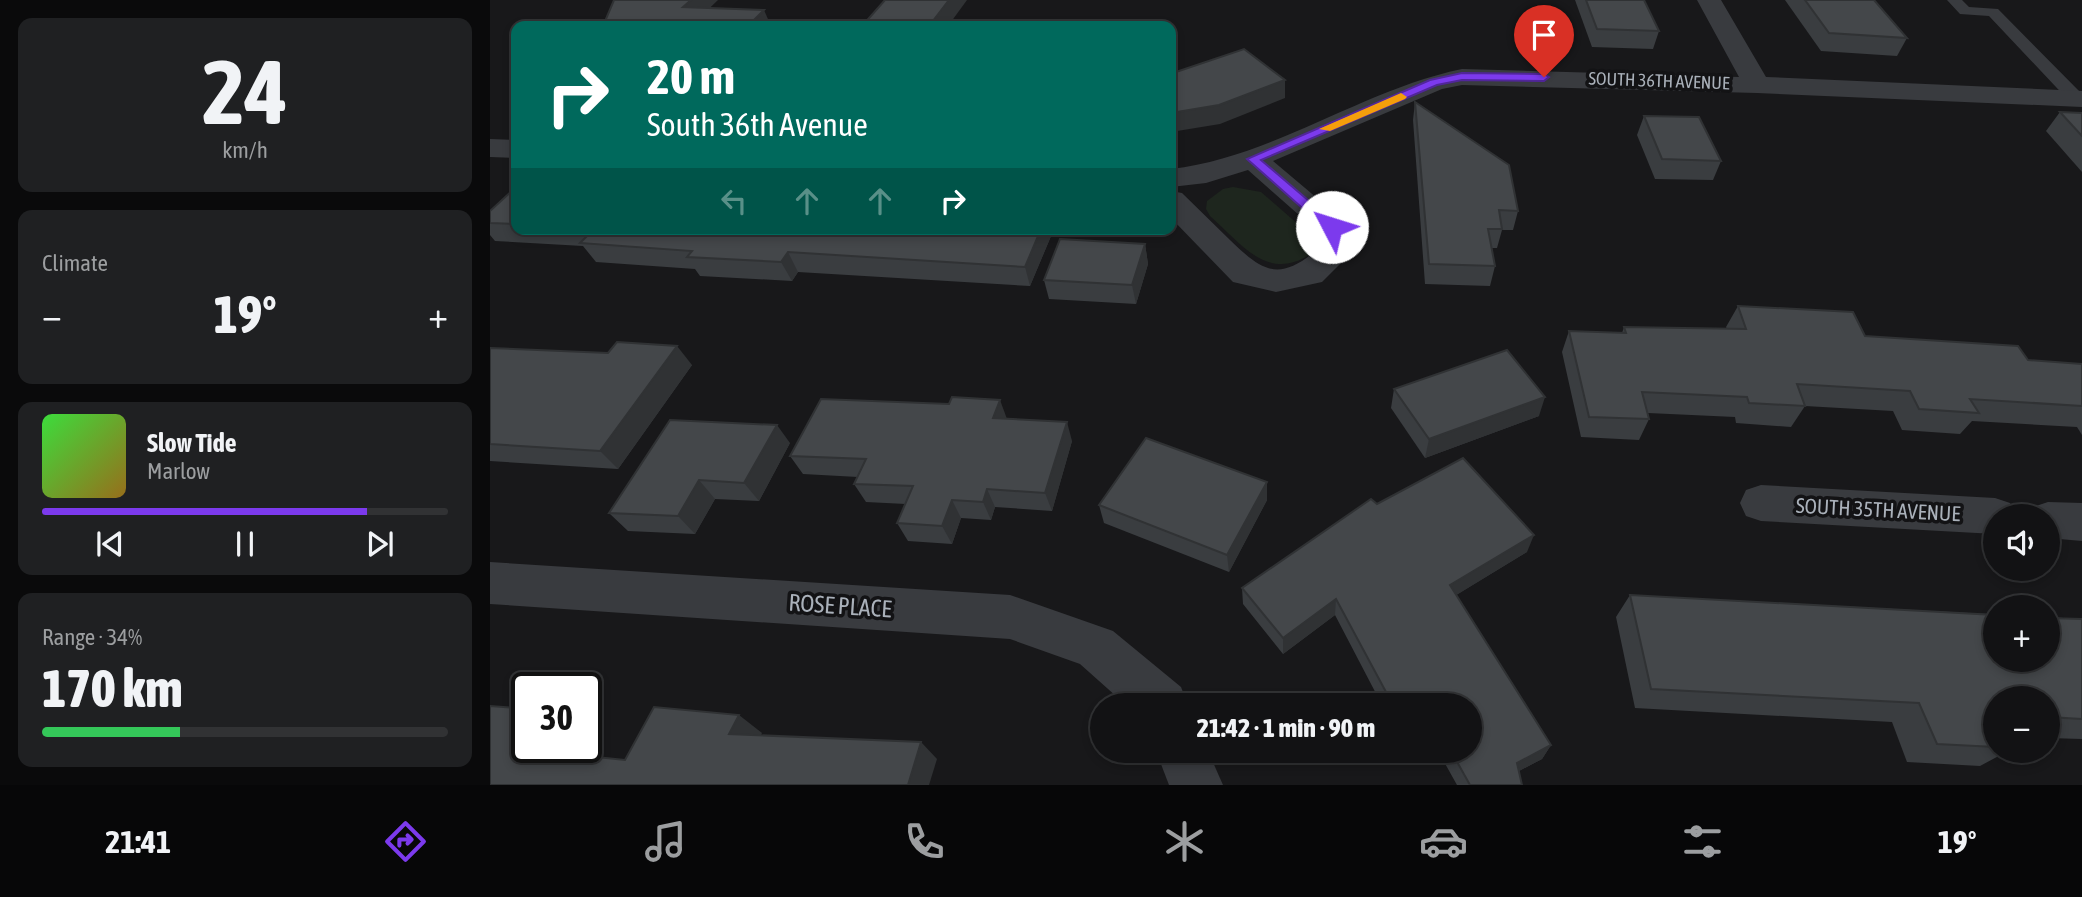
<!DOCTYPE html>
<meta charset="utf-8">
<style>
:root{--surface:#121214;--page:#1f2022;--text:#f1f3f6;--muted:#9c9ea0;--line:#313234;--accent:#7c3aed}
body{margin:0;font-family:"Asap Condensed",sans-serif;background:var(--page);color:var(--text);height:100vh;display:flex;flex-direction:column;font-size:26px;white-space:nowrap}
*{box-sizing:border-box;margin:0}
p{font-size:23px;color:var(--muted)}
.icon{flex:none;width:38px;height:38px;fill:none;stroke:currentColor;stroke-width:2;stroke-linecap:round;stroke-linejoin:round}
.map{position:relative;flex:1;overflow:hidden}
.details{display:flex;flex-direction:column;gap:18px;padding:18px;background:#0a0a0b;width:490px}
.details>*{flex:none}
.guide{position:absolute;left:21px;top:21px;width:665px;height:214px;border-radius:14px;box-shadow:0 4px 10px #0003,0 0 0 2px var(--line);background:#00695c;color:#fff;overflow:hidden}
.controls{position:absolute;left:1493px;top:504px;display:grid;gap:14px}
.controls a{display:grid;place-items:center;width:77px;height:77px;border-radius:50%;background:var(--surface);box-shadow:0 4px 10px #0003,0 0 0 2px var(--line);font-size:35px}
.speed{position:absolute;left:21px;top:672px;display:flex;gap:14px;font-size:35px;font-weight:700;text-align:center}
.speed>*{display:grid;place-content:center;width:91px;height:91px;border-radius:50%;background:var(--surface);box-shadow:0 4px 10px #0003,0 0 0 2px var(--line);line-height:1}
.speed .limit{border:4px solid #111;border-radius:10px;background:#fff;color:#111}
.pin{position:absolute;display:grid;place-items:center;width:60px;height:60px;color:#fff;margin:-72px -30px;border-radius:50% 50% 50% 0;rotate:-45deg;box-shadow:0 0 7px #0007}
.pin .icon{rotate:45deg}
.me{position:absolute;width:77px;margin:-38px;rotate:310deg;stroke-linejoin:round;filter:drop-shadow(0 0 5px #0008)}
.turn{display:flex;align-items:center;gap:24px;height:147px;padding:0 21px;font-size:32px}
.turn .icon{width:91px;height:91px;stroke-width:2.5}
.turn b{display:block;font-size:49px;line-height:60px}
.lanes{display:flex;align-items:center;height:66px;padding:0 21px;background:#0003;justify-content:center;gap:35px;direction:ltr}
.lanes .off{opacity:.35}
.big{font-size:52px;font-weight:800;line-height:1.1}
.details .widget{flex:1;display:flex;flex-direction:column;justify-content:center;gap:10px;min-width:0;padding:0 24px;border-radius:14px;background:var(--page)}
.details .dial{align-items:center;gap:0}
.dial b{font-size:91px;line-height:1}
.song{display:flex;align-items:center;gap:21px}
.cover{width:84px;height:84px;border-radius:10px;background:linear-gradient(135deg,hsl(120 70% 55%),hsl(40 70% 35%))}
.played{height:7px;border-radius:4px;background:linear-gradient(90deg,var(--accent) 80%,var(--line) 80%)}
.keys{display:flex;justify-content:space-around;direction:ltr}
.heat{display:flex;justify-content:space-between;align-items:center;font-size:38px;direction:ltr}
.charge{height:10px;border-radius:5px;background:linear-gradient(90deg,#34c759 34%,var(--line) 0)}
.trip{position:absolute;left:600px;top:693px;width:392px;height:70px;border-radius:35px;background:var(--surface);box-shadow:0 4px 10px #0003,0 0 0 2px var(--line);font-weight:800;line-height:70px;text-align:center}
.dock{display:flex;height:112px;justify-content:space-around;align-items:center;background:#070708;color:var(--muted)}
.dock .icon{width:49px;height:49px}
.dock .active{color:var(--accent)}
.dock b{font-size:32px;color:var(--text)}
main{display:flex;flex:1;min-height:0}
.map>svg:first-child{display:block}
.green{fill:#1e261e}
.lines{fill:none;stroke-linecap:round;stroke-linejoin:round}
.lane{fill:#393b3f;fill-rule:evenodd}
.street{fill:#393b3f;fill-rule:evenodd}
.wall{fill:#3a3d40}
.shaded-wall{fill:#303234}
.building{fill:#44474a;stroke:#303234;stroke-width:2}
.route{fill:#7c3aed;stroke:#51269a;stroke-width:2}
.slow{fill:#f59e0b}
.labels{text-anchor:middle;stroke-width:7;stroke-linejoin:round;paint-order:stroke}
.far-street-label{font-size:18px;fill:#aab1ba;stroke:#131315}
.street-label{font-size:21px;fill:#aab1ba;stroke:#131315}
.near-street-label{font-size:24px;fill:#aab1ba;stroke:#131315}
</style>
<main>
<section class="details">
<div class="widget dial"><b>24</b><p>km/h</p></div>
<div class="widget"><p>Climate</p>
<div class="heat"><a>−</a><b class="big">19°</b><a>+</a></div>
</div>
<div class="widget">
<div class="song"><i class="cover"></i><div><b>Slow Tide</b><p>Marlow</p></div></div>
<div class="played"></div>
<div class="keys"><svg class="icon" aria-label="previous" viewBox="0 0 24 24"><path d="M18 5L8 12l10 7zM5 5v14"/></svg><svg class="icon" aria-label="pause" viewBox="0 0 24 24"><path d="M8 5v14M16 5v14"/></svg><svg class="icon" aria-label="next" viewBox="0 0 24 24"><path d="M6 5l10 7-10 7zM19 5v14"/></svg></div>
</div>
<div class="widget"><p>Range · 34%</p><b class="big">170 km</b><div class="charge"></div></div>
</section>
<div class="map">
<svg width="1592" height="785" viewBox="0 0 1592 785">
<rect width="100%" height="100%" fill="#18181a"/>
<path class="green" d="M743 187 771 192 817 232 823 246 819 255C776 282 750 242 720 216L716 209 717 201 733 189Z"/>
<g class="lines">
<polygon class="lane" points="1457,0 1472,0 1479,7 1508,9 1592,94 1592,103 1581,103 1499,16 1470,14"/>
<g class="street">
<path d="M1207 0H1231L1276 77 1592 91V107L1267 93 972 85 952 89 783 161 853 220 858 227 862 252 832 282 786 292 743 282 681 218V191L692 193C708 209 724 224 740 240 773 272 789 282 828 249L826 230 758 170 716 183 681 187V169C784 157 871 90 972 69L1249 77Z"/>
<polygon points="0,139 26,140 26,158 0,157"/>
<polygon points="1271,485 1505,498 1520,503 1527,516 1505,516 1505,534 1271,521 1256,516 1250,503 1256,490"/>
<polygon points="1558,502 1592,503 1592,541 1558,538 1558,516 1538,516 1543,507"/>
<polygon points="0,562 520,595 623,631 691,687 698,705 636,705 590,664 520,639 0,604"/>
<polygon points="666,751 718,751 733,785 679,785"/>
</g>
</g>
<g class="wall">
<polygon points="1085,0 1154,0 1169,31 1163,49 1102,47"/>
<polygon points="1295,0 1384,0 1417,38 1407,56 1331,51"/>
<polygon points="925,102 1028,211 1023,230 1012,230 1007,248 1002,248 1005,266 1000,286 935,284 923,120"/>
<polygon points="1570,112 1592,113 1592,172 1556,131"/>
<polygon points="1154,116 1231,161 1223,180 1165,179 1147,135"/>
<polygon points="26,187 26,229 564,229 540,286 308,272 302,281 210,276 205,269 106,262 93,246 5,241 0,235 0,211"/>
<polygon points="655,244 658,264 646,304 559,299 554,280"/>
<polygon points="1248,306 1375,336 1538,360 1592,364 1592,435 1587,427 1482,421 1470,434 1412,430 1403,411 1315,406 1301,427 1246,423 1245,417 1158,413 1159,419 1149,440 1091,437 1072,352 1079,331 1132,333 1134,327 1237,329 1236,327"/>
<polygon points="0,348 202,365 128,469 0,461"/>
<polygon points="904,389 1049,416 935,458 901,408"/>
<polygon points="517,419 582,441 562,511 505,507 501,520 471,518 462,544 418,541 407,523 416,504 376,502 364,484 368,477 313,474 300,456"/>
<polygon points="300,443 269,501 225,499 205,534 138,531 119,513"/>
<polygon points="777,482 777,500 739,572 614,523 609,505"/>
<polygon points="1037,552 966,595 1061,745 1052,759 1029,771 1032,785 967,785 948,751 980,751 980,705 892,705 845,615 793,654 753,604 752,588"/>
<polygon points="1140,595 1592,619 1592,739 1558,738 1558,698 1505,698 1505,751 1518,751 1490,766 1417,762 1402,722 1145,708 1126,617"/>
</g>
<g class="shaded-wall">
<polygon points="201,0 228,0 202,25 193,7"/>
<polygon points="459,0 477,0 458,26 439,26"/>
<polygon points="274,10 281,26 258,26"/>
<polygon points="795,80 795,98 730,124 681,132 681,113"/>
<polygon points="551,229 564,229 540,286 535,267"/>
<polygon points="655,244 658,264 646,304 642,285"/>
<polygon points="298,252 308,272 302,281 291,262"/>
<polygon points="187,346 202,365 128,469 110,451"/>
<polygon points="1055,397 1049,416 935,458 939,439"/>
<polygon points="510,400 517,419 503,418"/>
<polygon points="577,422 582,441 562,511 555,493"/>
<polygon points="287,425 300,443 269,501 254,483"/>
<polygon points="209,480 225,499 205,534 188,516"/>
<polygon points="777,482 777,500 739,572 737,555"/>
<polygon points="497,489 505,507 501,520 493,502"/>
<polygon points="462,500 471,518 462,544 452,526"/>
<polygon points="1044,535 1037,552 955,602 960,585"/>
<polygon points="846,599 845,615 793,654 793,638"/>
<polygon points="249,715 272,733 263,752 239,734"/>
<polygon points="37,736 37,747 73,747 62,766 28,749"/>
<polygon points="431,742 447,759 439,785 418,785"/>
<polygon points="1061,745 1052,759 1019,776 1027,763"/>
</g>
<g class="building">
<polygon points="124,0 201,0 193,7 274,10 258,26 113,26"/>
<polygon points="395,0 459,0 439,26 372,26"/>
<polygon points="1096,0 1154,0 1169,31 1107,29"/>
<polygon points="1315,0 1384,0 1417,38 1339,33"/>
<polygon points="754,49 795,80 729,105 681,113 681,62 686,72"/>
<polygon points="925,102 1019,165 1028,211 1009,210 1012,229 998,229 1005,266 939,264"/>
<polygon points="1570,112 1592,113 1592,136"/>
<polygon points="1154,116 1209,117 1231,161 1172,159"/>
<polygon points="26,187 26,224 0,223 0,211"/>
<polygon points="104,229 551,229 535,267 298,252 291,262 197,257 202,251 90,243"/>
<polygon points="570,239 655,244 642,285 554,280"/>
<polygon points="1248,306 1363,312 1375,336 1528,346 1538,360 1592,364 1592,406 1480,399 1489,413 1429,409 1420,391 1307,384 1315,406 1259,403 1257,397 1152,392 1159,419 1099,417 1079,331 1136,333 1134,327 1256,329"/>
<polygon points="127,342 187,346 110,451 0,444 0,348 118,353"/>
<polygon points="1017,350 1055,397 939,439 904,389"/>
<polygon points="462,397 510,400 503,418 577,422 555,493 497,489 493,502 462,500 452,526 407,523 423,486 364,484 376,459 300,456 331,399 459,404"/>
<polygon points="180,420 287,425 254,483 209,480 188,516 119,513"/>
<polygon points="656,438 777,482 737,555 609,505"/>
<polygon points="973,458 1044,535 960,585 1061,745 1027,763 1032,785 980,785 961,751 980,751 980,705 903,705 846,599 793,638 752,588 881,499 887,504"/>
<polygon points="1140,595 1505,615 1505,660 1558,660 1558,618 1592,619 1592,719 1558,717 1558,698 1505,698 1505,747 1447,744 1429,703 1161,689"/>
<polygon points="0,706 37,709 37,736 28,749 135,760 164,707 249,715 239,734 431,742 418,785 0,785"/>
</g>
<polygon class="route" points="972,73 1054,74 1059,77 1054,81 972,80 947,85 771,160 846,224 846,230 837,230 757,159 940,80"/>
<polygon class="slow" points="911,93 917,97 915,99 840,131 829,129"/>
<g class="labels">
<g class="far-street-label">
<text transform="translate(1169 81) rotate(2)" y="6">SOUTH 36TH AVENUE</text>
</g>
<g class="street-label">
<text transform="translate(1388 510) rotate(3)" y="7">SOUTH 35TH AVENUE</text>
</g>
<g class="near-street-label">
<text transform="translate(350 606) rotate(4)" y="8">ROSE PLACE</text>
</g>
</g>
</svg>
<div class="controls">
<a><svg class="icon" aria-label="sound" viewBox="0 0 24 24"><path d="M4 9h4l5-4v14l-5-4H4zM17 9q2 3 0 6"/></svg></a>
<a>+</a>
<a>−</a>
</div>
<div class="speed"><div class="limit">30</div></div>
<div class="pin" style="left:1054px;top:77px;background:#d93025"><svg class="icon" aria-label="arrive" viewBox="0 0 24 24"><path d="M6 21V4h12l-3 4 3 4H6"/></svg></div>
<svg class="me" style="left:842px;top:227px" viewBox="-20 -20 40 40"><circle r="19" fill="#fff"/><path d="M0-13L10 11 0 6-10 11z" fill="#7c3aed"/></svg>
<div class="trip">21:42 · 1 min · 90 m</div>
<div class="guide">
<div class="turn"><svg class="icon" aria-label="right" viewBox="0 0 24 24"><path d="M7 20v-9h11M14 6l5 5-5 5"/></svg><div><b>20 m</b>South 36th Avenue</div></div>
<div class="lanes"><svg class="icon off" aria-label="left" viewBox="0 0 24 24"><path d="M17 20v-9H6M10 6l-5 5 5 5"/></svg><svg class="icon off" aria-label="ahead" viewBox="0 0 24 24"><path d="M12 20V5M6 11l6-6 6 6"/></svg><svg class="icon off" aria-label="ahead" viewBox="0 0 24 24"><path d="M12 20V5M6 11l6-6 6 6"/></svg><svg class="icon" aria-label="right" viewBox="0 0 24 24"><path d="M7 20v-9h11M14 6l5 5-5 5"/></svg></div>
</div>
</div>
</main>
<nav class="dock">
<b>21:41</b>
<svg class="icon active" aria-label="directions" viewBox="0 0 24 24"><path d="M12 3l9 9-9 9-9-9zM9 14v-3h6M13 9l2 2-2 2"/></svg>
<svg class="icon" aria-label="music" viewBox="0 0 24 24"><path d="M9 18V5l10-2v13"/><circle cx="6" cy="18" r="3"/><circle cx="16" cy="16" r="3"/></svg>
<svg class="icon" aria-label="phone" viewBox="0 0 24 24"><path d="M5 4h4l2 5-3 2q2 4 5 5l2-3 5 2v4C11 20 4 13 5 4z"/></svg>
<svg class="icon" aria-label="climate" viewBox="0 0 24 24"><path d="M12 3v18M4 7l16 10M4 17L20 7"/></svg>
<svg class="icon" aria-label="car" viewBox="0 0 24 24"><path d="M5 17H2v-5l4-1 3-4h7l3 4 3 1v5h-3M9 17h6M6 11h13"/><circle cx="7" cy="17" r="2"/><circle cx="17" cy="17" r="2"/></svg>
<svg class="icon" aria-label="filters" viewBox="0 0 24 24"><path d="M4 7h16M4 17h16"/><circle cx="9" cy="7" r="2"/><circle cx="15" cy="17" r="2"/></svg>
<b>19°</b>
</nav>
